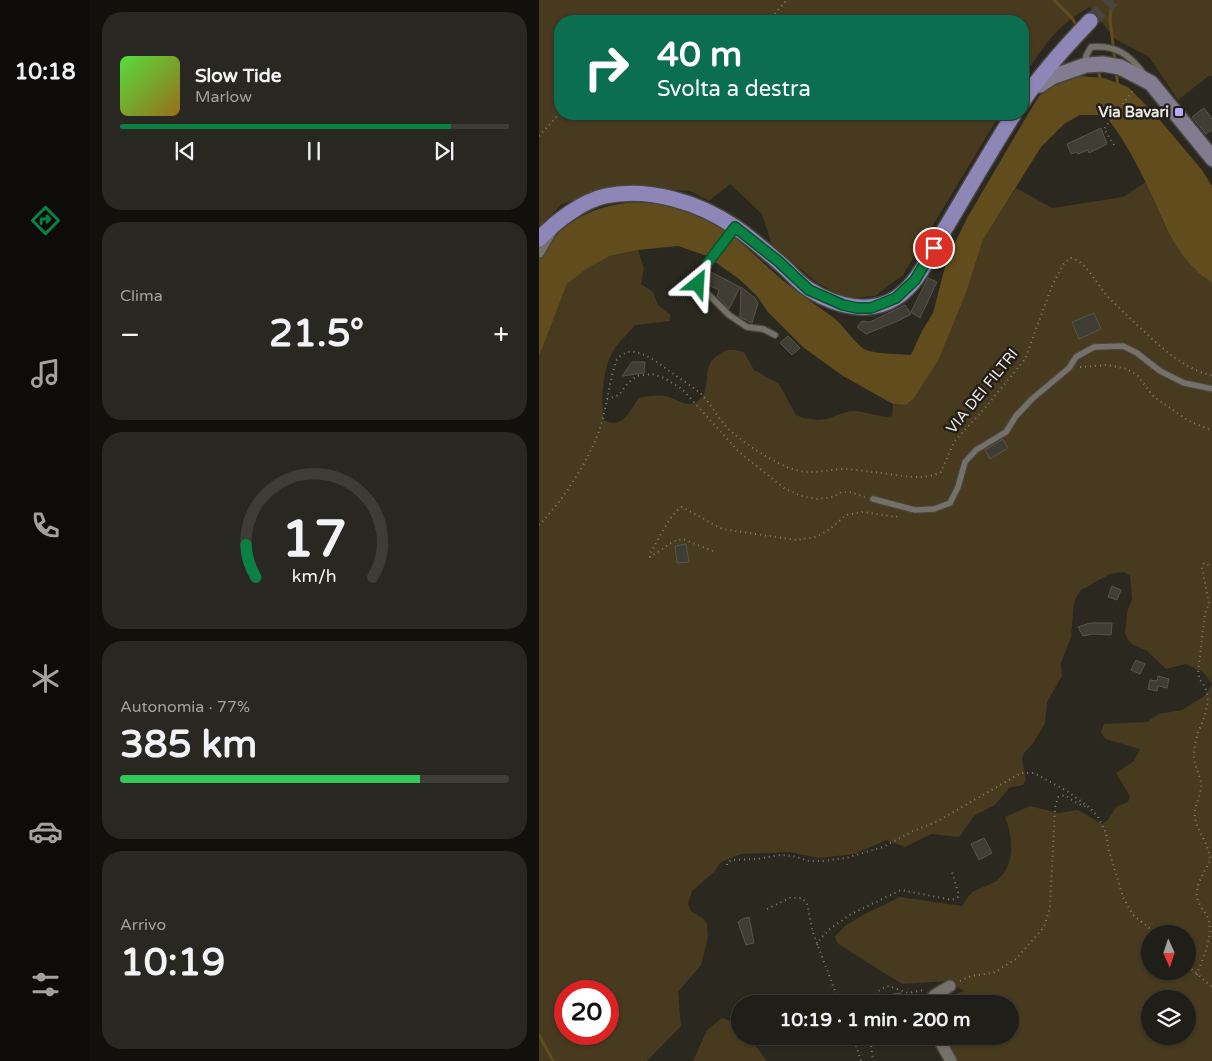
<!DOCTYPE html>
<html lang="it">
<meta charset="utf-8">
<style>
:root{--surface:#201e18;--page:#282721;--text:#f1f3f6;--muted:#a2a2a2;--line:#3d3c37;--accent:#0b8043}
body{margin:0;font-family:"Varela Round",sans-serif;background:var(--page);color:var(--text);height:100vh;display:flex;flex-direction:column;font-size:19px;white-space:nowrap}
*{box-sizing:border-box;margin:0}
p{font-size:16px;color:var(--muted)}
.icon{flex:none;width:28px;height:28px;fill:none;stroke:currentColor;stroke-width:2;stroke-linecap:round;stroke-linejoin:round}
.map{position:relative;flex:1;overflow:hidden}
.drawer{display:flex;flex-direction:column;gap:12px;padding:12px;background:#12100d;width:449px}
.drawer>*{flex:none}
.hud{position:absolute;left:15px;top:15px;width:475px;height:105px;border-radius:20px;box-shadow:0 1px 4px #0004,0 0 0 1px var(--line);background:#0b6e4f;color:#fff;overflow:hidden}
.needle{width:32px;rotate:177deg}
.buttons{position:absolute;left:602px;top:925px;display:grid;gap:10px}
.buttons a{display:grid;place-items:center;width:55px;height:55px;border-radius:50%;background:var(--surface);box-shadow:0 1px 4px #0004,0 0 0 1px var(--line);font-size:25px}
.speed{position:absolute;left:15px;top:980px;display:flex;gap:10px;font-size:25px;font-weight:700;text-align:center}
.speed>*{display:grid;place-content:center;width:65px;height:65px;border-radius:50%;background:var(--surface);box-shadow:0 1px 4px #0004,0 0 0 1px var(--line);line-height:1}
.speed .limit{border:8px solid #d22;background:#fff;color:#111}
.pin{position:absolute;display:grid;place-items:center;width:42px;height:42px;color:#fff;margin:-21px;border:2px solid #fff;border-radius:50%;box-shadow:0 1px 5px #0007}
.me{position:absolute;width:55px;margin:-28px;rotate:27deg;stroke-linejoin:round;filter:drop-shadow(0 0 4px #0008)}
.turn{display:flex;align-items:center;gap:18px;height:105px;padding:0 20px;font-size:22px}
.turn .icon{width:65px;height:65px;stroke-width:2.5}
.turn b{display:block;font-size:35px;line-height:42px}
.big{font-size:38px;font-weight:700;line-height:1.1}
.drawer .tile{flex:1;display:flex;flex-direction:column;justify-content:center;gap:8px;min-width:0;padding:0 18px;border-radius:20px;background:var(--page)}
.drawer .dial{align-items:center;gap:0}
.dial svg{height:130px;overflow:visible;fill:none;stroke:var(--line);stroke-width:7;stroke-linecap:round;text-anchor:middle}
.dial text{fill:var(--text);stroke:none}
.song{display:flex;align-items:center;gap:15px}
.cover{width:60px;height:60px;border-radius:8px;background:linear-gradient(135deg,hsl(110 70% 55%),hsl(40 70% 35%))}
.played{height:5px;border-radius:2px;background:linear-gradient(90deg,var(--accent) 85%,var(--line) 85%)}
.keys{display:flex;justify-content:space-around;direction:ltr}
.heat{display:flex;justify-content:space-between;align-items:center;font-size:28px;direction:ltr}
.charge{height:8px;border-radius:4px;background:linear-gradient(90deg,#34c759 77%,var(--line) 0)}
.trip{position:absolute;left:192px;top:995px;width:288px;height:50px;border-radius:25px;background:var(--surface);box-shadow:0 1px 4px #0004,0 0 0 1px var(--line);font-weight:700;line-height:50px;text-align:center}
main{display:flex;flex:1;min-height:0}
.tab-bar{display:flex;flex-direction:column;width:90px;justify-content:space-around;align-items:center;background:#0d0c0a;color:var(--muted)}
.tab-bar .icon{width:35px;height:35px}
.tab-bar .on{color:var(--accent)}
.tab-bar b{font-size:22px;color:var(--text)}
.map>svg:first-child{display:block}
.green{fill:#473a1e;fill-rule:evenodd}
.water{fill:#604c1c}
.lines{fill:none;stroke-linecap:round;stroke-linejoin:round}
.stream{stroke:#604c1c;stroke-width:3}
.building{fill:#403d34;stroke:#57544b}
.primary-tunnel{stroke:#48453d;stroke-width:15;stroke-dasharray:15 8;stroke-linecap:butt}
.lane-casing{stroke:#48453e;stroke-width:8}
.street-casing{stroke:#48453e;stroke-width:14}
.secondary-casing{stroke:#48453e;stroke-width:18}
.primary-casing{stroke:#48453e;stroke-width:18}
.path{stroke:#807d77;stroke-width:2;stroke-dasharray:1 4;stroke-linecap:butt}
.lane{stroke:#757168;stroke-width:5.5}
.street{stroke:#757168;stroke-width:11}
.secondary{stroke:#817c8f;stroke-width:15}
.primary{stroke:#8e86b7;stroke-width:15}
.route-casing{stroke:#07532c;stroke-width:12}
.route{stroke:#0b8043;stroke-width:9}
.poi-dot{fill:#b4acf9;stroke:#221e17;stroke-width:2}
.labels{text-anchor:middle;stroke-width:5;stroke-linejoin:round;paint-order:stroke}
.poi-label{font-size:15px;font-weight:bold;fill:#ece9e4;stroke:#221e17;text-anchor:end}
.street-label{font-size:15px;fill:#ece9e4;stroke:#221e17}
</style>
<main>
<nav class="tab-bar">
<b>10:18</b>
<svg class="icon on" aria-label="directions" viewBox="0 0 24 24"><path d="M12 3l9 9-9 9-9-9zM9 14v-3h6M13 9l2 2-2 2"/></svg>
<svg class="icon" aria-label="music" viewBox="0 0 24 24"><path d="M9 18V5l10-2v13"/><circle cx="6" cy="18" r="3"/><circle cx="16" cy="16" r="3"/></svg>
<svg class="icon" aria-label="phone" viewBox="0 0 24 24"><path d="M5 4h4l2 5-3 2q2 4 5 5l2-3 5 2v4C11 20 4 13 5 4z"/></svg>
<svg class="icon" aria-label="climate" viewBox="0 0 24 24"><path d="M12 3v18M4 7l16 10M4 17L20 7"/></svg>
<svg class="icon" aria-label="car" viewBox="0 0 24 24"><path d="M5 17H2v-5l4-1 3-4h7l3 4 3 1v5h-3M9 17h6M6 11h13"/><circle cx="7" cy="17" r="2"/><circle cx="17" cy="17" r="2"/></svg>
<svg class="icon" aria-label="filters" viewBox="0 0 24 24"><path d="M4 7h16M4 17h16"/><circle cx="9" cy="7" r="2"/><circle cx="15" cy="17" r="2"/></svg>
</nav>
<section class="drawer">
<div class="tile">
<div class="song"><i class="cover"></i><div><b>Slow Tide</b><p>Marlow</p></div></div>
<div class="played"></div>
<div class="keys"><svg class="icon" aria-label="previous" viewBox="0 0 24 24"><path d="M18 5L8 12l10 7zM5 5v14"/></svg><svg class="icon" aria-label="pause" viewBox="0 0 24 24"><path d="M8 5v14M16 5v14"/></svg><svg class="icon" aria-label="next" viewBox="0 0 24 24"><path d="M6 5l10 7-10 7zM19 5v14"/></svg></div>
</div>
<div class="tile"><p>Clima</p>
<div class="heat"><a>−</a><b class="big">21.5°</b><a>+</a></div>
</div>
<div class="tile dial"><svg viewBox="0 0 100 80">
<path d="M14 69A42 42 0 1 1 86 69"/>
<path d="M14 69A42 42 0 0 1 8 49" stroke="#0b8043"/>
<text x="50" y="56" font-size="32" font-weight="700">17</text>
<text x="50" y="72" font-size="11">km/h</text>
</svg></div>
<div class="tile"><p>Autonomia · 77%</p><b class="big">385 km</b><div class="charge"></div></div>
<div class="tile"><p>Arrivo</p><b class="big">10:19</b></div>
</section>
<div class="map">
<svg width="674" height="1061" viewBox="0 0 674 1061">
<rect width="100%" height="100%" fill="#2b2820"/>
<g class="green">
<path d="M0 0H673V77L671 75 639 100 610 57 576 39 551 7C517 25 504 47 484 78V21H21V114H461L364 275 336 296 308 299 277 282 233 245 223 214 191 184 170 201 151 191 79 186 23 204 0 227Z"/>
<path d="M607 182C623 221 637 257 673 283V1061H418L405 1036H471V1004H393L425 991 409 981 363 984 304 947 298 943 296 936 306 926 324 915 361 897 423 906C427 901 430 894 435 891 442 887 450 886 457 881 477 867 474 837 466 817L491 806 519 813 539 810 563 824 569 820 577 807 589 802 591 796 577 773 595 761 601 749 566 739 562 732 565 724 608 722 620 714 643 710 667 695 673 684 665 673 647 664 627 669 607 650 594 645 589 640 586 633 588 612 593 599 591 576 585 572 571 574 542 590 538 596 535 602 532 637 522 663 523 676 508 702 506 723 495 742 485 753 483 759 487 780 484 785 470 788 456 805 436 815 420 837 392 834 366 847 347 840 316 854 279 858 251 852 202 854 182 862 175 872 153 891 149 904 152 911 164 918 168 924 169 938 162 965 139 992 142 1026 108 1061H0V357L28 284 49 268 71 256 99 250 105 268 102 284 114 292 119 305 131 314V321L96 325C89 334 78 343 73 353 64 370 61 401 65 420 84 430 90 411 100 398 108 396 118 395 127 396 137 398 149 410 159 401 176 388 158 364 183 353 184 352 188 350 190 350 194 349 200 351 205 352L215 370 240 384 257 415 264 418 279 420 287 419 311 411H318L347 417 353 416 354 404 367 405 400 359 427 293 444 240 477 188 513 208 584 197ZM611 934H649V971H611ZM26 991H69V1034H26ZM611 999H649V1036H611Z"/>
<polygon points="183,1018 200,1024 201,1026 201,1036 209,1036 228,1061 154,1061 168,1030"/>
</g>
<path class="water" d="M540 76 565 78 589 87 615 113 663 170 673 186V283C633 255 626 222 606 181 595 158 582 135 566 115H541L525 124 502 147 444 240 427 293 400 359 375 398 367 405 354 404 304 376 265 348 229 312 217 295 200 279 168 256 139 246 99 250 71 256 49 268 28 284 0 357V257C9 248 17 233 27 226 73 193 133 196 180 226 204 242 224 264 246 282 262 295 279 306 295 318 304 325 319 347 327 350 337 354 361 354 372 355L383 331 394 313 408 259 428 218 489 114 500 96 516 85Z"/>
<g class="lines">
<g class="stream">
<polyline points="515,0 533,18 536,23"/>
<polyline points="573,0 571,20 576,61"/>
<polyline points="559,70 562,81"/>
<polyline points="577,70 579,86"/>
<polyline points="0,1035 14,1061"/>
</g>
</g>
<g class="building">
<polygon points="665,108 671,116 674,121 674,129 667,134 653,117"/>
<polygon points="562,128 568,144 550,153 549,150 539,154 538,152 532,154 528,144"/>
<polygon points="170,271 201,287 190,309 178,296 180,290 165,283"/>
<polygon points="389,278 398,282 381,318 372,312"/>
<polygon points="202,287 216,298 219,303 213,323 201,317"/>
<polygon points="366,305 372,314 361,320 327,334 318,327 323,321 331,322"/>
<polygon points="555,313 562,329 540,339 533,322"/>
<polygon points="249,336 261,348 253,355 241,343"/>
<polygon points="93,362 106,362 105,373 83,376"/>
<polygon points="464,439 469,448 451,459 446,450"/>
<polygon points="147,544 150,562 138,563 136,546"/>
<polygon points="573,586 582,590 578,600 569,597"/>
<polygon points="551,623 573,623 572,635 553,634 544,636 539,627"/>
<polygon points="597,660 606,664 601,674 592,670"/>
<polygon points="619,676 630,679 628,688 619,686 618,691 609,689 611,680 618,681"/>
<polygon points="445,838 453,853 440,860 432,844"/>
<polygon points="210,917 215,943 207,945 199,922 203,919"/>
<polygon points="362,993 363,1004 354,1004 354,994"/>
</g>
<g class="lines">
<polyline class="primary-tunnel" points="551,21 573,0"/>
<defs>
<g id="lane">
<path d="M547 65V56L552 47C577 45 590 54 605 74"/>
<polyline points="196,227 168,265 159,284 190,315 208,327 224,329 236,335"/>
<polyline points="334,499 376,510 395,509 411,503 419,487 426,462 437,450 467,432 477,416 493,399 530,368 537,357 555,347 584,346 598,353 621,371 645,383 674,389"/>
</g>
<g id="street">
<polyline points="0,252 12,231"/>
<polyline points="388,1004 396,995 411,986"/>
<polyline points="398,1036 412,1061"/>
</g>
<polyline id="secondary" points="494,85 501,85 513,77 547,65 564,64 581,67 612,83 674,159"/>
<g id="primary">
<path d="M484 101C503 72 527 46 551 21"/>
<path d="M0 239C16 222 43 201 66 196 110 187 159 202 196 227 212 238 228 252 243 265 252 273 261 284 271 290 297 306 330 315 357 298 379 284 390 256 403 234 427 194 450 153 475 114"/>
</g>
</defs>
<use href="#lane" class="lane-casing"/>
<use href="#street" class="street-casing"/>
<use href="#secondary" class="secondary-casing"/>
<use href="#primary" class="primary-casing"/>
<g class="path">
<polyline points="229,21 248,0"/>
<polyline points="0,136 21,113"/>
<polyline points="575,145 565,129 595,89"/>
<polyline points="541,367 568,365 588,369 598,375 615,397 650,421 674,431"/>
<polyline points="68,399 80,395 89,383 98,376 113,374 125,378 143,389 200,452 245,488 262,496 277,499 294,497 302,492 311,492 326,497"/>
<path d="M0 525C23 502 51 459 61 428 68 406 70 383 77 361 92 339 117 362 132 372 141 379 151 385 160 392 173 404 180 422 194 433 209 446 230 459 248 467 268 476 284 470 304 469 314 469 325 471 334 472 354 474 383 482 402 472L415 442 446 408 486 359 513 286 525 263 532 258C547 261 559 286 569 297 578 306 588 315 597 324 620 345 642 368 674 376"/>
<path d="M174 551 144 539 135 541 111 557V553C120 540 131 513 143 507L183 529 257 540 277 537 291 529 307 515 324 512 357 517 361 515V514"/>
<polyline points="188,865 188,863 192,860 218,859 241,855 254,856 270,861 284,861 307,858 344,847 374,831 397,822 482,773 495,773 528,791 552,809 559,817 567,833 570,851 584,897 594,915 618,934"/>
<polyline points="228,909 251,898 263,898 268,904 274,933 301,1004"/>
<polyline points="278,945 281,939 291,929 312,914 362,890 413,900 419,897 419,892 413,872"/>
<polyline points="649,966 674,988"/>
<path d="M658 975C663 959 674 939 670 922 669 914 662 909 659 901 654 888 665 873 671 861 671 844 658 832 656 818 654 809 661 797 662 788 663 776 654 766 655 754 656 745 657 736 661 728 668 710 674 695 661 680L659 673 666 613 670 604 663 567 665 563 674 567"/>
<polyline points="421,981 432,976 454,973 477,959 505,927 511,907 516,808 519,797 526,795 539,804 548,807"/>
<polyline points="333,1004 338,992 346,987 350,986 369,993 385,990"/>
<polyline points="314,1036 322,1061"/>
<polyline points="331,1036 334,1061"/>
</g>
<use href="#lane" class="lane"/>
<use href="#street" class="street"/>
<use href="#secondary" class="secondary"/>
<use href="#primary" class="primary"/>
</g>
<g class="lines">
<defs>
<polyline id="route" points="159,284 168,264 196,227 239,261 270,290 304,305 318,308 332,308 357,298 376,280 395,248"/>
</defs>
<use href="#route" class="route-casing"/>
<use href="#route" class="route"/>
</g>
<rect class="poi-dot" x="635" y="107" width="10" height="10" rx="2.5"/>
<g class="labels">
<g class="poi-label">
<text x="630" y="117">Via Bavari</text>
</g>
<g class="street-label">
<text transform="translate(443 391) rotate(-51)" y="5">VIA DEI FILTRI</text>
</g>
</g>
</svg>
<div class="buttons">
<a><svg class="needle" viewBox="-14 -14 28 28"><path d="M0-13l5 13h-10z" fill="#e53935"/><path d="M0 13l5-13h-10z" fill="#a2a2a2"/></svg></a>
<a><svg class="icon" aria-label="layers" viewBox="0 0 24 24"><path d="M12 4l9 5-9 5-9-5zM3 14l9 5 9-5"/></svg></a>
</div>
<div class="speed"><div class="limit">20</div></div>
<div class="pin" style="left:395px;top:248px;background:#d93025"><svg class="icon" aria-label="arrive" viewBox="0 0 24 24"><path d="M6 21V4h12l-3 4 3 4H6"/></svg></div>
<svg class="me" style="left:159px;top:284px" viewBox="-20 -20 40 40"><path d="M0-17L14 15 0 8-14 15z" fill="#0b8043" stroke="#fff" stroke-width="4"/></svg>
<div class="trip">10:19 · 1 min · 200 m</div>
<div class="hud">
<div class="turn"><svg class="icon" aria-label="right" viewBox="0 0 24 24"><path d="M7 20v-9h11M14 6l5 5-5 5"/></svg><div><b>40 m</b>Svolta a destra</div></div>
</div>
</div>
</main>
